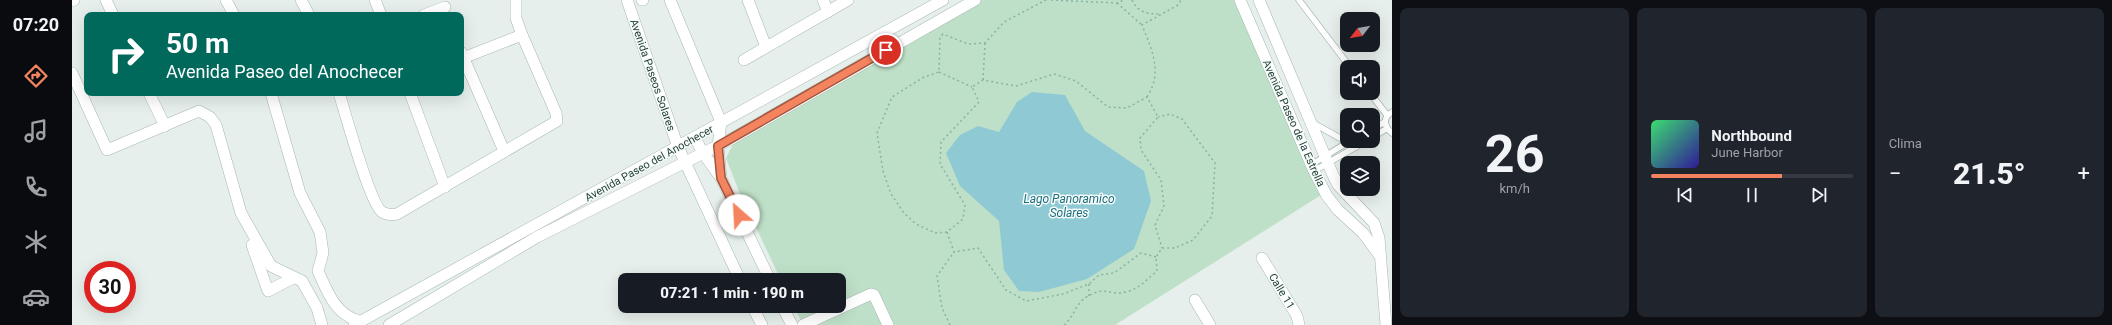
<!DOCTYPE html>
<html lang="es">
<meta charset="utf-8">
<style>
:root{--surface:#171b24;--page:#20242c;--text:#f1f3f6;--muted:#9ea1a6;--line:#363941;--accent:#f4845f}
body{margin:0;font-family:Roboto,sans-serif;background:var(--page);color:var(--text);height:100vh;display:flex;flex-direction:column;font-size:15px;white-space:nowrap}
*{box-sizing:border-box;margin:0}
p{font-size:13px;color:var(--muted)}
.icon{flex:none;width:22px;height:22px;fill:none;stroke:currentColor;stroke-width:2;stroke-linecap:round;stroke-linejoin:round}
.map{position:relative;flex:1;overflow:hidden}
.sheet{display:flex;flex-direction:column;gap:8px;padding:8px;background:#0d0f14;width:720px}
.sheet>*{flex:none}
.banner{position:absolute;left:12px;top:12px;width:380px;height:84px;border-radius:8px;box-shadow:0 4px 16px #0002;background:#00695c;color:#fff;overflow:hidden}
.needle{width:26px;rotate:239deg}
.buttons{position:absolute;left:1268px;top:12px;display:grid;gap:8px}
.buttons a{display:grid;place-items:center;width:40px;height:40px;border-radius:8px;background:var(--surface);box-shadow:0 4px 16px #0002;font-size:20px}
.speed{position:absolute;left:12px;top:261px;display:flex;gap:8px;font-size:20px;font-weight:700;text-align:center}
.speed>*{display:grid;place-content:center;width:52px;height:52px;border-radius:50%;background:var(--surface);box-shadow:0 4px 16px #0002;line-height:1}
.speed .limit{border:6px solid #d22;background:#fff;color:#111}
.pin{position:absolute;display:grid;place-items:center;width:34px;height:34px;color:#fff;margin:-17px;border:2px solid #fff;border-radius:50%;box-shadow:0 1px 4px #0007}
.me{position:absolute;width:44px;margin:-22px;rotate:334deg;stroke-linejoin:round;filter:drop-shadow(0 0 3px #0008)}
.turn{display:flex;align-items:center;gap:14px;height:84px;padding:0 16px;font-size:18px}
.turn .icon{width:52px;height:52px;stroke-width:2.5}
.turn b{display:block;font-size:28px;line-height:34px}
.big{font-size:30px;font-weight:800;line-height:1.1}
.sheet .card{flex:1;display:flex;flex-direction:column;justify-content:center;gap:6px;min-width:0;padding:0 14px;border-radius:8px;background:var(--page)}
.sheet .dial{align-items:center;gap:0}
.dial b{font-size:52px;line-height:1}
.song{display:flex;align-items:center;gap:12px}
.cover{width:48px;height:48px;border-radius:6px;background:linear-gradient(135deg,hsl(140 70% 55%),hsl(250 70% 35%))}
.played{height:4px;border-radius:2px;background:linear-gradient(90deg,var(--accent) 65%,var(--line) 65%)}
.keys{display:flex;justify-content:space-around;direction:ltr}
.heat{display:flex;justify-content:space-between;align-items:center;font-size:22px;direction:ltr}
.sheet .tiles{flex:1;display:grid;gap:8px;grid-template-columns:repeat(3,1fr)}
.trip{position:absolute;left:546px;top:273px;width:228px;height:40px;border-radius:8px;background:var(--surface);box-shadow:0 4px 16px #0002;font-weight:800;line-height:40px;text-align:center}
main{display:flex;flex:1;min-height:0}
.dock{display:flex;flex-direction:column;width:72px;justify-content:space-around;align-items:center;background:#090b0e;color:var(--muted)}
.dock .icon{width:28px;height:28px}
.dock .current{color:var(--accent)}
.dock b{font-size:18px;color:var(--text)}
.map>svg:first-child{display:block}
.green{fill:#bfe0c8}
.water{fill:#8ec9d4}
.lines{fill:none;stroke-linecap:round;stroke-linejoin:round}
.service-casing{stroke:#a8b8b2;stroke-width:7}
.minor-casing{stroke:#a8b8b2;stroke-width:12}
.path{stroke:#86b3a5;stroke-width:1.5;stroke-dasharray:2 3;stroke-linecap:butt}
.service{stroke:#fff;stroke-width:5.5}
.minor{stroke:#fff;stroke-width:11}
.route-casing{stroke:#9f563e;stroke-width:10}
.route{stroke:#f4845f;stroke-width:7}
.labels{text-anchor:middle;stroke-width:3;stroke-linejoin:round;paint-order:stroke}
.street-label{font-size:11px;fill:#24423a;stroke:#f7fbf9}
.water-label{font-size:12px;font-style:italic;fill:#1c6f80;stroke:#f7fbf9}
</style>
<main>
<nav class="dock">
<b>07:20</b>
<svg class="icon current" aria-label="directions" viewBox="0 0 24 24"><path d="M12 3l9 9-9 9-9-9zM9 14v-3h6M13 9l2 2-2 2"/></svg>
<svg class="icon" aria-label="music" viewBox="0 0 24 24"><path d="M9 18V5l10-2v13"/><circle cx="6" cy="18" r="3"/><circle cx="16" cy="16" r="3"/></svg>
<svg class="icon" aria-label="phone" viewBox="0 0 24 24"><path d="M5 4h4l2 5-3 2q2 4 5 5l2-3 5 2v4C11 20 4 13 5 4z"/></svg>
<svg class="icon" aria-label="climate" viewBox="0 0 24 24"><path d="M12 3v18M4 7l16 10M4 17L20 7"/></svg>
<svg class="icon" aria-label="car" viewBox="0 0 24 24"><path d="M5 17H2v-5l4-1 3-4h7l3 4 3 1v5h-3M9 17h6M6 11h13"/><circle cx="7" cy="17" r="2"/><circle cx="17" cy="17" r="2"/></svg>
</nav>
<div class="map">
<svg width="1320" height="325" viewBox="0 0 1320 325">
<rect width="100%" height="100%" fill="#e6efeb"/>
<polygon class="green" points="909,0 1173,0 1257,190 1043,325 731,325 722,306 767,306 767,280 709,280 668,194 654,158 661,144"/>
<polygon class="water" points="960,92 993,95 1013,131 1072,171 1079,201 1062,249 1015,279 967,292 947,291 932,270 927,221 888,186 874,153 888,135 906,126 927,132 945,102"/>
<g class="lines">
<defs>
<g id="service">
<polyline points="1227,0 1278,67"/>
<polyline points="1298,93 1315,115"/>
<path d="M1320 112C1310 118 1312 127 1320 133"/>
<polyline points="1241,123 1284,147"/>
<polyline points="1301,128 1313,122"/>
<polyline points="1301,137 1314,129"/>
<polyline points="1239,165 1276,142"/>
<polyline points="1242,171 1294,141"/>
</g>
<g id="minor">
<polyline points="34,0 41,15"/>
<polyline points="154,0 162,15"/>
<polyline points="229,0 237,15"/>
<polyline points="303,0 309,15"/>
<polyline points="555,0 606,147 668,280"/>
<polyline points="570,0 571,0"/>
<polyline points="598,0 649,122 646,146 649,178"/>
<polyline points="676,0 694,47"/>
<polyline points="751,0 756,12"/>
<polyline points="1168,0 1242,171 1255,196 1266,210 1291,233 1308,256"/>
<polyline points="1187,0 1261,175 1266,185 1302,223 1307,238 1314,325"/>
<polyline points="0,1 2,0"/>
<polyline points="352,15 373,7"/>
<polyline points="389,52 432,151"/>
<polyline points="391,58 450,35"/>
<polyline points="672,60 776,0"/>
<polyline points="0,73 35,150 127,111 138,117 144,125 169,213 199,266 230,281 245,308 250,325"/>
<polyline points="77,93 93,126"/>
<path d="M199 93 228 193 248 232 251 253 246 271C256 293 263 314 287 321"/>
<path d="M267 93C273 112 298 204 310 212 315 215 320 215 325 214L485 121 484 113 450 35 444 18V0"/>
<polyline points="338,93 373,187"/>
<polyline points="623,138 631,153 649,178 698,280"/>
<polyline points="180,245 196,291 221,278"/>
<polyline points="1190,258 1225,316 1227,325"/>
<polyline points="1123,300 1138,325"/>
<polyline points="680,306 690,325"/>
<polyline points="710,306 720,325"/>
<polyline points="282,325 871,0"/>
<polyline points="317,325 465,237 661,138 903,0"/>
<polyline points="731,325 799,294 802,295 816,325"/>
</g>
</defs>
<use href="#service" class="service-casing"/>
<use href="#minor" class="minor-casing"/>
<g class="path">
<polyline points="979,0 1045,3 1052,0"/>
<path d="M1060 0C1066 12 1074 14 1087 14"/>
<polyline points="1045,3 1070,25"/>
<polyline points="867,72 900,87"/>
<polyline points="911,80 913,43"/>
<path d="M1075 97C1091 72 1080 50 1070 25L1106 5 1109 0"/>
<polyline points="875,232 863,233 844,224 832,213 819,194 811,171 805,133 820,97 852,77 867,72 868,37 871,34 896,44 913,43 932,22 974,0"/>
<polyline points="1084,257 1069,253 1042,273 1027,275 1017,284 991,294 954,301 934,290 906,248 882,252 875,232 891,219 893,205 868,164 869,142 907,102 900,87 911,80 944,86 982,74 1004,81 1036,107 1055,108 1075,97 1086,117 1068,138 1069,150 1089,180 1092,206 1083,225 1090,248"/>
<polyline points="1017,296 1017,284"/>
<polyline points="878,325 870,308 865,276 882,252"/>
<path d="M992 325C1001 318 1004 304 1013 298 1034 284 1038 297 1054 292 1067 289 1075 279 1085 271L1084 257 1090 248H1103L1121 240 1140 216 1143 163 1110 119 1098 114 1086 117"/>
</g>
<use href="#service" class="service"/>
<use href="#minor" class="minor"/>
</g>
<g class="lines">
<defs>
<polyline id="route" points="667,215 649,178 646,146 814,50"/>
</defs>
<use href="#route" class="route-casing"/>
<use href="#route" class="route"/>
</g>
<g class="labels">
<g class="street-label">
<text transform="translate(581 75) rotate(71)" y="4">Avenida Paseos Solares</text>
<text transform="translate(1222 123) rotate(66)" y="4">Avenida Paseo de la Estrella</text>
<text transform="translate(577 163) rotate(-29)" y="4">Avenida Paseo del Anochecer</text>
<text transform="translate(1210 291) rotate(59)" y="4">Calle 11</text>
</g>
<g class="water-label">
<text x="997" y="203">Lago Panoramico<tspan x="997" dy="14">Solares</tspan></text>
</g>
</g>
</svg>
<div class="buttons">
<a><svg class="needle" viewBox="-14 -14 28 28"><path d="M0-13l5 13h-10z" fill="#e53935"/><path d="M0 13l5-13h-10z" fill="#9ea1a6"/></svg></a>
<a><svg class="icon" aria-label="sound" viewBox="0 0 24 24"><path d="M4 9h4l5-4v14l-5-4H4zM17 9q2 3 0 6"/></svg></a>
<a><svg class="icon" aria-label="search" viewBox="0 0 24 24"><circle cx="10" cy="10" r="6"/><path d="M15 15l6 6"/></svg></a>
<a><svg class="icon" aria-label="layers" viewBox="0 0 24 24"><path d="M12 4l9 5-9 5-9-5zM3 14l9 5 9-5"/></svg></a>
</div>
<div class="speed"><div class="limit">30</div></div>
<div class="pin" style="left:814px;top:50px;background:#d93025"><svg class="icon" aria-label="arrive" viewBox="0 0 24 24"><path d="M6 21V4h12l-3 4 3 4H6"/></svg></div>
<svg class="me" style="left:667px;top:215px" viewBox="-20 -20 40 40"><circle r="19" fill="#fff"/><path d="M0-13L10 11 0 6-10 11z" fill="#f4845f"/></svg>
<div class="trip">07:21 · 1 min · 190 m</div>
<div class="banner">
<div class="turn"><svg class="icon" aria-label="right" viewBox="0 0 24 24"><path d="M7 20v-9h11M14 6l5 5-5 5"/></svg><div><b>50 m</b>Avenida Paseo del Anochecer</div></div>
</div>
</div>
<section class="sheet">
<div class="tiles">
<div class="card dial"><b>26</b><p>km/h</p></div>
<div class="card">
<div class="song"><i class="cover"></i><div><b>Northbound</b><p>June Harbor</p></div></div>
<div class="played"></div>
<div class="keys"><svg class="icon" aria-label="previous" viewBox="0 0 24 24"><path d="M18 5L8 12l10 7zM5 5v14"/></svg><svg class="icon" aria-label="pause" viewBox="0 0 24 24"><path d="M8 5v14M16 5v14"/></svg><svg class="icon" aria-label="next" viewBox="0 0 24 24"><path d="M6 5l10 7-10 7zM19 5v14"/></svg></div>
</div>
<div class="card"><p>Clima</p>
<div class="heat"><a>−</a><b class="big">21.5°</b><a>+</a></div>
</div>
</div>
</section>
</main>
